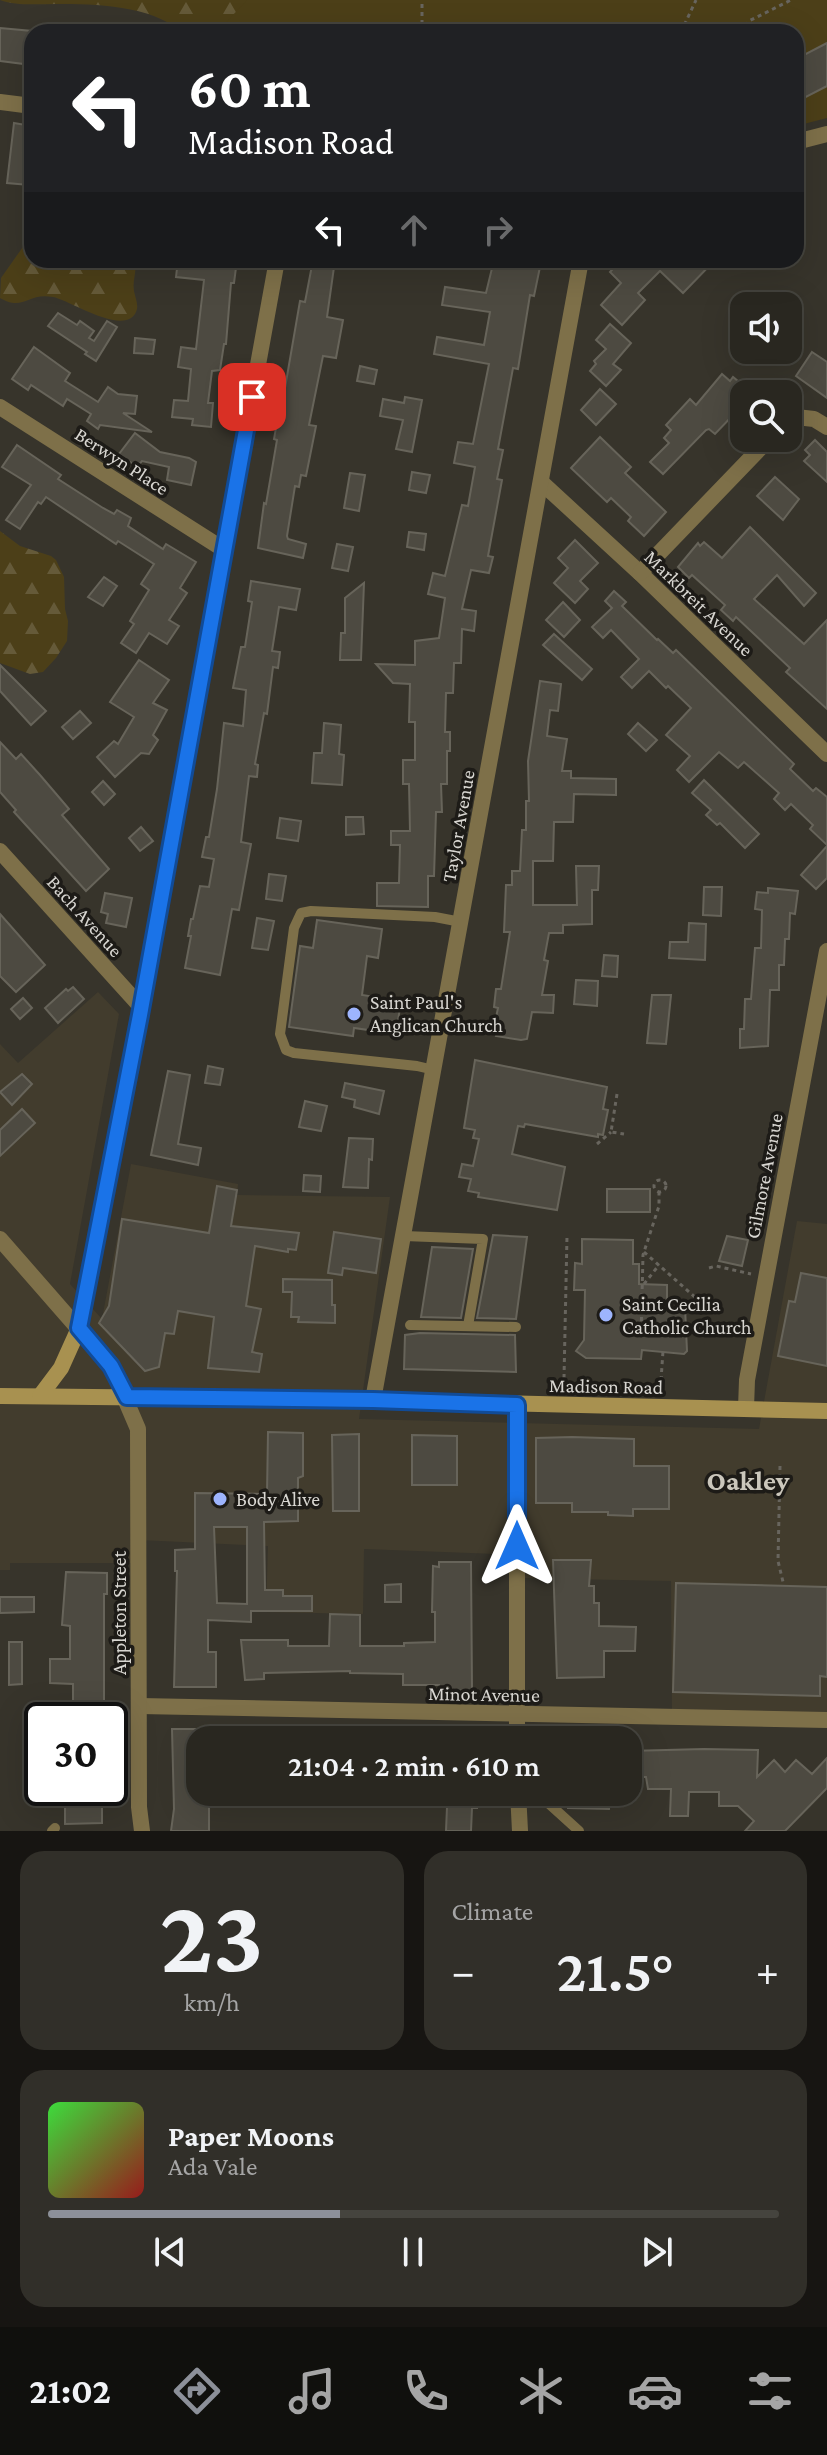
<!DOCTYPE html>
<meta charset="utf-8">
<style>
:root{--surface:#292720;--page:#312f29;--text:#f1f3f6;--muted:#a5a5a5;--line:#45443e;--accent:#8c9099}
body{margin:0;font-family:"Crimson Pro",serif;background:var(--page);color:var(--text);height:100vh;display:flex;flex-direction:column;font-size:30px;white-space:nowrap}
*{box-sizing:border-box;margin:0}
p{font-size:26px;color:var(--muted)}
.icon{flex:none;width:44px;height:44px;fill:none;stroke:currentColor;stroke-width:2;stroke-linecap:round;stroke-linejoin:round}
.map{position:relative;height:1831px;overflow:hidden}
.side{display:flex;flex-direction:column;gap:20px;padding:20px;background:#171512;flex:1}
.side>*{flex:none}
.top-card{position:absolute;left:24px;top:24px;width:780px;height:244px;border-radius:24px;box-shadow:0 8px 32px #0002,0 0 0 2px var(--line);background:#202124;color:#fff;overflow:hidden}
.fabs{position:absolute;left:730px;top:292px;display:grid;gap:16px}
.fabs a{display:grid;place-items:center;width:72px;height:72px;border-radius:16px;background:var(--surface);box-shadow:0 8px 32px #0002,0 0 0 2px var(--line);font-size:40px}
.speed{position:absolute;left:24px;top:1702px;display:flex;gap:16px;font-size:40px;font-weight:700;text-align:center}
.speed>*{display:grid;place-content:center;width:104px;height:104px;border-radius:50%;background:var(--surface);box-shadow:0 8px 32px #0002,0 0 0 2px var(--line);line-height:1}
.speed .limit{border:4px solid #111;border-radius:12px;background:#fff;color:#111}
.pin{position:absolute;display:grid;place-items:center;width:68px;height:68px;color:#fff;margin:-34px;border-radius:16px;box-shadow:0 4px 12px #0006}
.me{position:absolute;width:88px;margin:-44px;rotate:0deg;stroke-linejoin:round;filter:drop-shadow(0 0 6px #0008)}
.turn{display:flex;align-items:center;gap:28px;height:168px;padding:0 32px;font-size:36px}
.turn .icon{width:104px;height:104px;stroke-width:2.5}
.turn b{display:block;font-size:56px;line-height:68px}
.lanes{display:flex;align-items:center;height:76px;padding:0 32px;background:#0003;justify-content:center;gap:40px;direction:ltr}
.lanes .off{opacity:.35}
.big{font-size:60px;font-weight:600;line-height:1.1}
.side .card{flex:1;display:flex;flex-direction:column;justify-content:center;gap:12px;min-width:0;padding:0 28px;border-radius:24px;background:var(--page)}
.side .dial{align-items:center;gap:0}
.dial b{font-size:104px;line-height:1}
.song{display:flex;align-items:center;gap:24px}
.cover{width:96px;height:96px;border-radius:12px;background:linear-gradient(135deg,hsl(120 70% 55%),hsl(0 70% 35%))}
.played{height:8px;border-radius:4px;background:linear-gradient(90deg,var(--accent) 40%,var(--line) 40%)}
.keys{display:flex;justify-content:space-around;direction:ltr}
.heat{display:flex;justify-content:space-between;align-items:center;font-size:44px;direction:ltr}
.side .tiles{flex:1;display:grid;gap:20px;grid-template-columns:1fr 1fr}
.card:last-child{grid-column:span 2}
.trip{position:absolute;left:186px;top:1726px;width:456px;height:80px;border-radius:24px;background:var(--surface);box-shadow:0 8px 32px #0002,0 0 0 2px var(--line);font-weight:600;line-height:80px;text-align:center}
.dock{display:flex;height:128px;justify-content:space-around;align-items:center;background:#10100d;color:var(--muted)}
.dock .icon{width:56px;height:56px}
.dock .current{color:var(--accent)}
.dock b{font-size:36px;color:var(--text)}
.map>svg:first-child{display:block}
.built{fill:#423c2d}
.forest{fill:url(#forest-firs)}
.park{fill:#4c3f18}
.building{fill:#4d4a41;stroke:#67645a;stroke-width:2;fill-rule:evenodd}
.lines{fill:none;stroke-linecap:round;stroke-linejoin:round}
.path{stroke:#68655e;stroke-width:3;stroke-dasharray:4 4;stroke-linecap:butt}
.service{stroke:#7e7049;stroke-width:10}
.minor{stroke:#7e7049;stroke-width:16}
.tertiary{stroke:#7e7049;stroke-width:16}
.secondary{stroke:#a89150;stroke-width:16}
.route-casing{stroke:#114b97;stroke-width:20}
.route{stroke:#1a73e8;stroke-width:14}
.poi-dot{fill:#9db4fd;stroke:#1d1b17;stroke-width:3}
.labels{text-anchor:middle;stroke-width:7;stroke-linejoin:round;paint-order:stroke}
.street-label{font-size:20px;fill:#d8d6d1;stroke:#1d1b17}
.poi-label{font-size:20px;fill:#d8d6d1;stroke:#1d1b17;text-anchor:start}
.district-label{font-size:28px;font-weight:bold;fill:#cbc7bc;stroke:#1d1b17}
</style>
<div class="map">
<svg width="827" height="1831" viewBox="0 0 827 1831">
<defs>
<pattern id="forest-firs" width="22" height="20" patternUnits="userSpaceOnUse" patternTransform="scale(2)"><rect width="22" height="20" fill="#4c3f18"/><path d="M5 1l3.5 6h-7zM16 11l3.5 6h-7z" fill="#655a39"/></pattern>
</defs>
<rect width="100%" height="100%" fill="#37342b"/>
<polygon class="built" points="98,992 119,1014 70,1284 102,1319 131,1164 238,1184 237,1195 390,1197 359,1419 759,1429 797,1221 827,1224 827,1721 672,1718 671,1581 519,1578 520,1555 364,1549 363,1614 266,1612 268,1546 140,1540 139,1563 10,1563 10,1570 0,1570 0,1044 18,1063"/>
<g class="forest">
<path d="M0 0H360L310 32H182C150 5 96 4 56 4 37 4 16 6 0 0Z"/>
<path d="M32 234V260H134C138 271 132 279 134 291 135 297 138 303 137 309 129 340 70 300 53 297 27 292 24 312 0 298L1 278Z"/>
<polygon points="0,531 20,546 51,556 56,560 64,577 65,609 68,621 67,641 56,658 43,672 30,674 0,663"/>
</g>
<polygon class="park" points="247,0 827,0 827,118 796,126 796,32 217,32"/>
<g class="building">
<polygon points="0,28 32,31 32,65 0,61"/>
<polygon points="827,43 827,86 802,99 796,88 796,59"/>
<polygon points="14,123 26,125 23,152 32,153 29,185 7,183"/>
<polygon points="178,260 237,260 234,283 231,283 226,344 224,344 220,370 212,371 208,403 213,403 211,427 192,425 193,419 172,417 174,400 188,401 191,369 178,367 181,347 196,349 204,280 176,277"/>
<polygon points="313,260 335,260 327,317 343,320 336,358 323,356 309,425 316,426 306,476 301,475 299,487 295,486 287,536 288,539 306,544 303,558 258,548 264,503 266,504 277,440 274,439 283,388 285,388 300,301 305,302"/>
<polygon points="494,260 512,260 540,267 534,296 530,295 518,369 513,368 498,449 503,450 497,479 502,480 488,556 493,557 489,573 471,570 462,609 476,611 474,631 462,629 461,663 454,663 453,693 446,693 445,732 450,732 450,751 447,751 447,784 441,784 442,812 436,812 434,876 428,876 428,907 377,906 377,883 399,883 400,845 391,845 391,831 410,831 409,784 403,784 403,760 415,760 415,722 409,722 410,684 393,683 376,664 415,665 415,641 439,638 445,598 428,594 433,573 445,576 462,505 468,506 475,467 454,463 458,442 473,444 489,364 434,354 437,337 484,345 490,312 442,305 445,287 486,293"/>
<polygon points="621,260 715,260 683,293 660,271 638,293 645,300 622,325 601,305 621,283 610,272"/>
<polygon points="58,313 77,325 80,321 94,331 89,338 94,341 107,321 117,327 96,361 85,354 87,352 48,326"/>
<polygon points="610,324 631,343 613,364 621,370 606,386 590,371 596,364 594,361 606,349 596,340"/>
<polygon points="135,338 155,340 153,354 134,353"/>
<polygon points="34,347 70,373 65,381 98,402 108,387 118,394 137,396 135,414 123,413 152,432 100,425 98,429 87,421 91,414 67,399 63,406 31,385 28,390 12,379"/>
<polygon points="812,352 827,362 827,398 796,376"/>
<polygon points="360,366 377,370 374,384 357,381"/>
<polygon points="722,374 730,381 733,377 744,386 744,417 737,411 715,434 709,429 706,430 663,474 650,462 669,443 664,438 671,430 666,425 690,399 696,405"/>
<polygon points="600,389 616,404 596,425 581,410"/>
<polygon points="405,397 422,400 412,452 396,449 403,420 380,416 383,399 404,403"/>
<polygon points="135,433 160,452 189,458 196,462 191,485 167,480 169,467 142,461 137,467 119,454"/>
<polygon points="600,437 631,467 625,473 666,512 644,536 628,521 631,517 611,498 607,502 571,468"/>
<polygon points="815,440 827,452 827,482 804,461 810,455 805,450"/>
<polygon points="17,445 61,475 58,479 103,508 114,514 117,510 131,518 128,526 163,549 166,544 196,562 180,588 187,593 169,620 179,626 167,644 149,633 136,653 121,643 134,624 130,621 149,590 141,584 154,564 118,541 116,544 46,497 41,504 38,502 20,529 6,520 31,485 2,467"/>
<polygon points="412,472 430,475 426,493 409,490"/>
<polygon points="350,473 365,475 359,511 344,508"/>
<polygon points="775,477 799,499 783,520 757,496"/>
<polygon points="750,527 816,593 804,606 777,575 754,599 804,644 827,620 827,709 795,680 786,672 790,668 736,617 733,621 721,610 725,605 692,575 689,578 678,567 698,543 700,546 704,542 722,558"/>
<polygon points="409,532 426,534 424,550 407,547"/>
<polygon points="575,540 598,563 580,581 588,589 575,603 554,583 568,568 558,558"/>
<polygon points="337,544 353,547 348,571 332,568"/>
<polygon points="104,577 117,586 103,606 88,597"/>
<polygon points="251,581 300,589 296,610 279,607 272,651 280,652 278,668 273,667 267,714 264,713 255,764 258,765 257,777 249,776 241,842 251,844 239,910 232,909 220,975 185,968 191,936 188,936 191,919 193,919 200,886 209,887 214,859 202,857 206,837 209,837 217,789 224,723 243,726 246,690 233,688 241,647 245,647 252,602 248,601"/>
<polygon points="364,583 361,660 340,660 341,633 345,633 345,598"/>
<polygon points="614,591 626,602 622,606 657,640 658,639 673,653 676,650 794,764 790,769 813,791 816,788 827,797 827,845 810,829 813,825 791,804 785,810 774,799 779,793 744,762 738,768 719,752 689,782 677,770 690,756 666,735 691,708 668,686 666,688 649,671 632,688 621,677 639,659 611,630 603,638 592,627 612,608 605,601"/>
<polygon points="563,602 580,620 564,637 546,620"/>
<polygon points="554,634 592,669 582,680 543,645"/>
<polygon points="139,660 169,680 153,703 167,710 153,735 158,740 149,754 141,753 115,777 97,757 114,741 118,744 134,717 110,702"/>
<polygon points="0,665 46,711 31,725 0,691"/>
<polygon points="540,681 561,684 558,711 550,710 547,736 567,739 562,771 571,771 571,778 616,779 616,795 574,794 573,822 554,822 553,861 533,861 533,905 577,905 576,866 599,866 598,890 592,890 592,924 563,925 563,933 549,933 544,960 548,961 542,995 554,995 553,1013 532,1012 527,1039 521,1040 496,1036 497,1033 493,1032 498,1008 494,1007 496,989 501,989 510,932 504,932 506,885 512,885 512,871 520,871 522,830 526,830 526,801 529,801 528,761"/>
<polygon points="80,711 91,723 73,739 62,727"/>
<polygon points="324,723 341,725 339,754 344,755 342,785 312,783 314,753 322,753"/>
<polygon points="638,723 657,740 646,751 628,734"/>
<polygon points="0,742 16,759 21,754 40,775 69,809 62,815 109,869 86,891 14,812 16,810 0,792"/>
<polygon points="704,780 759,834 745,848 720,823 717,825 706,815 711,810 692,793"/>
<polygon points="103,781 115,794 104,805 92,792"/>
<polygon points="346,817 363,817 364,834 346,835"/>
<polygon points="280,818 301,821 298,841 277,838"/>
<polygon points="141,827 153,841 140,851 129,838"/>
<polygon points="827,846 827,878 816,889 801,875"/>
<polygon points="269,874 286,876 282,901 266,899"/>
<polygon points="704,887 722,887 721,916 703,915"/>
<polygon points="768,888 798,891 795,914 790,913 789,939 785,939 784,965 779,965 779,990 770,990 768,1046 740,1048 740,1029 744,1029 745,999 751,999 755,948 761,948 762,910 755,909 757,892 768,893"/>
<polygon points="105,893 132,898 126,927 106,923 108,914 101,912"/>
<polygon points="0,914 45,965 16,992 0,976"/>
<polygon points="257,918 274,921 268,950 252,948"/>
<polygon points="317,920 382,929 378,958 367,956 362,995 401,1001 396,1034 354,1028 353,1036 289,1027 300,946 313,948"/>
<polygon points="689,923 706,924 705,960 669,958 670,942 688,942"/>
<polygon points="604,955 618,956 617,977 602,976"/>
<polygon points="576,980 598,981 597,1006 574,1004"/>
<polygon points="73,987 84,999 58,1023 45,1008 66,989 68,991"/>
<polygon points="652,995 671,995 666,1044 647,1043"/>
<polygon points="23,998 32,1008 20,1019 11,1009"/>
<polygon points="475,1060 607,1087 603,1109 608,1110 603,1135 598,1134 598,1137 525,1124 524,1127 518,1126 512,1154 565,1167 557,1210 478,1197 479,1193 468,1191 471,1179 459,1177 462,1164 473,1166 479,1139 473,1138 475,1130 464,1128"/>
<polygon points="208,1066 223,1069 220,1085 205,1083"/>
<polygon points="168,1071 190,1075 178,1144 201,1148 198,1165 151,1155"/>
<polygon points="22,1074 32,1084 12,1105 0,1092"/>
<polygon points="345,1083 384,1091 379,1114 354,1107 355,1100 342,1097"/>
<polygon points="305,1101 327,1106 321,1131 299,1127"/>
<polygon points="22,1109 35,1123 0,1156 0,1130"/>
<polygon points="349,1138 373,1139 372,1160 369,1159 368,1188 343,1187"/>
<polygon points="304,1175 321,1176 320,1192 303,1191"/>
<polygon points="217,1186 237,1190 231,1226 299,1233 296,1250 288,1249 288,1252 255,1246 246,1306 261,1309 252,1352 262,1354 259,1372 208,1368 214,1317 178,1311 174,1334 165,1333 159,1367 145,1371 99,1323 109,1306 122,1219 209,1233"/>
<rect x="607" y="1189" width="43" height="23"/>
<polygon points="334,1232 381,1239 376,1273 343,1268 342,1275 328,1273"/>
<polygon points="493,1235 527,1237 516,1319 477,1318"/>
<polygon points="727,1236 748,1240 742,1266 719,1261"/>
<polygon points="582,1239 633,1240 633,1264 639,1264 639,1284 667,1285 667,1307 685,1307 687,1351 684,1354 642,1350 641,1359 586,1358 576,1351 584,1340 585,1290 574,1290 575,1263 582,1264"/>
<polygon points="432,1247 473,1249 461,1318 421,1317"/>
<polygon points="801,1273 827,1278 827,1366 778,1356 789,1301 795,1302"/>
<polygon points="283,1279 332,1280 332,1305 335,1305 335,1323 298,1322 299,1317 291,1317 292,1292 283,1292"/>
<polygon points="420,1333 515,1335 516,1372 404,1369 405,1335"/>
<path d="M268 1432 303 1433V1476L298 1478V1521L264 1522 265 1590H283V1596H312V1611H251V1622L208 1620V1652H216V1687H174L177 1571H175V1550L195 1549V1493L267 1494ZM214 1527H247V1604L217 1603Z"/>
<polygon points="359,1434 359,1511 333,1511 332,1435"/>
<polygon points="412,1435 457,1436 457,1485 412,1485"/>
<polygon points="572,1437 634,1439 634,1466 669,1466 669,1509 633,1509 633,1516 608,1515 608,1512 572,1512 572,1503 536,1503 536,1438"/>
<polygon points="553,1560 591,1560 589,1586 594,1586 594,1603 599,1603 599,1626 636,1627 635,1651 604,1651 604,1677 557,1678"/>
<polygon points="439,1562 471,1562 472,1691 439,1690 439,1685 403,1685 403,1674 350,1673 350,1671 264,1673 264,1679 245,1680 241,1640 288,1640 288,1646 329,1646 330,1614 360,1615 360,1646 404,1646 404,1643 435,1642 435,1612 432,1612 433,1566 439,1567"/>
<polygon points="66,1572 107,1573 107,1594 104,1594 104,1719 73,1718 73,1684 50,1683 50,1659 70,1659 70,1626 62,1625"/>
<polygon points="676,1583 827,1587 827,1677 820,1676 820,1696 673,1692"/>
<polygon points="401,1584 401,1602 385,1602 385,1585"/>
<polygon points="0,1597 34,1597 34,1612 0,1613"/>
<polygon points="9,1642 22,1642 22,1684 9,1685"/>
<polygon points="172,1729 200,1729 200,1792 202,1799 209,1799 209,1831 171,1831 174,1809"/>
<polygon points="704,1749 758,1750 757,1777 774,1760 785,1772 796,1760 812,1774 827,1758 827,1788 785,1831 745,1831 754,1821 738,1806 719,1806 719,1792 689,1792 688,1816 670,1816 671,1789 648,1789 646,1777 628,1777 628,1751"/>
<polygon points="72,1788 102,1788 102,1823 65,1824 65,1807 72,1807"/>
<polygon points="441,1792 477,1792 477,1808 472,1808 471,1831 446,1831 447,1807 444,1806"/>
<polygon points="568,1792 610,1792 609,1809 568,1808"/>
</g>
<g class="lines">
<g class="path">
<polyline points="422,32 422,0"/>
<polyline points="681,32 696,0"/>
<polyline points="740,32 749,21 791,0"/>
<polyline points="617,1094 611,1132 624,1134"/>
<polyline points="597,1144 611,1132"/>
<circle cx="660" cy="1186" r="6"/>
<polyline points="644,1252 696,1298"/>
<polyline points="709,1268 716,1266 751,1274"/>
<polyline points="644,1284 659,1265"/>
<polyline points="631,1327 658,1328"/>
<polyline points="641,1337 643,1255 659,1206 659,1192"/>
<polyline points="564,1378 567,1236"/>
<polyline points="661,1380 663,1351"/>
<polyline points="780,1466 778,1561 784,1586"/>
</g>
<g class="service">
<polyline points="434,1070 417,1066 294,1053 286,1050 280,1034 294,928 301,913 311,911 435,917 461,922"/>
<polyline points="404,1236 483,1239 468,1326"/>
<polyline points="410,1325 516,1327"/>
<polyline points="536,1792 579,1831"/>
<polyline points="52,1831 55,1828"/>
</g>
<g class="minor">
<polyline points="0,407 223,549"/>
<polyline points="788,422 796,417 814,419 827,427"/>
<polyline points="542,483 640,573 827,754"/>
<polyline points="640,573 770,438"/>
<polyline points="0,851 141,1007"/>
<polyline points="79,1328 140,1015 277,260"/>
<polyline points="373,1400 581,260"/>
<polyline points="746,1408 747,1380 827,951"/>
<polyline points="140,1706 827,1720"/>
<polyline points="517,1740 517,1405"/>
<polyline points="518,1792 520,1831"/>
</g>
<g class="tertiary">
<polyline points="0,102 32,106"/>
<polyline points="796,142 827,134"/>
<polyline points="0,1239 111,1366 138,1429 139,1807 142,1831"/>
</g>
<g class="secondary">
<polyline points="0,1396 373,1400 827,1411"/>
<polyline points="40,1396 61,1368 79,1328"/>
</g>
</g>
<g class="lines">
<defs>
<polyline id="route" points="252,397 140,1015 79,1328 111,1366 127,1397 373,1400 517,1405 517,1546"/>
</defs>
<use href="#route" class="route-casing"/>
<use href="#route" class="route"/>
</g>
<g class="poi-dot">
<circle cx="354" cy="1014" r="8"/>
<circle cx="606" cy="1315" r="8"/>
<circle cx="220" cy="1499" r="8"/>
</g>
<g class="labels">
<g class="street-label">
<text transform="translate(122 461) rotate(33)" y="7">Berwyn Place</text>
<text transform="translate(699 603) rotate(44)" y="7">Markbreit Avenue</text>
<text transform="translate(458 826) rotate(-80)" y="7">Taylor Avenue</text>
<text transform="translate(85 916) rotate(48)" y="7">Bach Avenue</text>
<text transform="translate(764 1176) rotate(-79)" y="7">Gilmore Avenue</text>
<text transform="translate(606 1386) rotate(1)" y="7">Madison Road</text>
<text transform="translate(119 1613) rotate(-90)" y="7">Appleton Street</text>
<text transform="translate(484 1694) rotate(1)" y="7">Minot Avenue</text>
</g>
<g class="poi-label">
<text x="370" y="1009">Saint Paul's<tspan x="370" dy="23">Anglican Church</tspan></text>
<text x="622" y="1311">Saint Cecilia<tspan x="622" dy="23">Catholic Church</tspan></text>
<text x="236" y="1506">Body Alive</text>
</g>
<g class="district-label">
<text x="748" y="1490">Oakley</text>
</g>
</g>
</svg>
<div class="fabs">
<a><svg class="icon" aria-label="sound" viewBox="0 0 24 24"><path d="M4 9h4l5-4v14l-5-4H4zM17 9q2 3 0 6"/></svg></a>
<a><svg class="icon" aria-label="search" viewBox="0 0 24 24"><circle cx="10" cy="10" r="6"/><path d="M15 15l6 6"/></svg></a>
</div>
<div class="speed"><div class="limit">30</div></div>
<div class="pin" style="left:252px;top:397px;background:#d93025"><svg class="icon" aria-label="arrive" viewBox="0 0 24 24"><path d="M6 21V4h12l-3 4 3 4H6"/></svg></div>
<svg class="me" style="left:517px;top:1546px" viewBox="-20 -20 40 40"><path d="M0-17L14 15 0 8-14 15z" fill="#1a73e8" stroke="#fff" stroke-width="4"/></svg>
<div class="trip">21:04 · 2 min · 610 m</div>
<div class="top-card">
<div class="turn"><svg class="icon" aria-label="left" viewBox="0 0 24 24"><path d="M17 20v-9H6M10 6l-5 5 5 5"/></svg><div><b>60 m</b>Madison Road</div></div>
<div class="lanes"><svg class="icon" aria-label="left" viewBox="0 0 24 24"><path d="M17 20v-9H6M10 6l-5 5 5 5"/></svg><svg class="icon off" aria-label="ahead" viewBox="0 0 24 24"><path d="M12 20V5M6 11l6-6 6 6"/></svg><svg class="icon off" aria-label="right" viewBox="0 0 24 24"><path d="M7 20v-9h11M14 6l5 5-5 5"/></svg></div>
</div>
</div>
<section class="side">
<div class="tiles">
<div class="card dial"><b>23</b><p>km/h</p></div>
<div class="card"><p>Climate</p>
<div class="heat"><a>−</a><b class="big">21.5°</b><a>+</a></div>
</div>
<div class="card">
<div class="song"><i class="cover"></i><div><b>Paper Moons</b><p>Ada Vale</p></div></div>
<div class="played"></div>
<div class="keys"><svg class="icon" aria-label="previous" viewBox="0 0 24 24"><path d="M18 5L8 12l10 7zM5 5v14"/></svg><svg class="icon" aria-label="pause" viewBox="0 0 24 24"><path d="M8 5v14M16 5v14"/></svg><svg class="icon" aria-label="next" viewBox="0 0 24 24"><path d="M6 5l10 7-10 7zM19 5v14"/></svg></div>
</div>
</div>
</section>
<nav class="dock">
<b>21:02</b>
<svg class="icon current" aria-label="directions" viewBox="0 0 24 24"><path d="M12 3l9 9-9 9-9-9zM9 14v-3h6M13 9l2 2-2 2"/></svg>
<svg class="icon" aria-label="music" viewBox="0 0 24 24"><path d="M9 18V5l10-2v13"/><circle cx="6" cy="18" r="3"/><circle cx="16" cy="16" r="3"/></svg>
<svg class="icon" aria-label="phone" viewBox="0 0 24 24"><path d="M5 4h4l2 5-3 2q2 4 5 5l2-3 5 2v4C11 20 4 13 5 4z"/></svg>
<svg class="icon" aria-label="climate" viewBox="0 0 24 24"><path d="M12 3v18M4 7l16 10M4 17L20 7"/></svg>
<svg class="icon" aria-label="car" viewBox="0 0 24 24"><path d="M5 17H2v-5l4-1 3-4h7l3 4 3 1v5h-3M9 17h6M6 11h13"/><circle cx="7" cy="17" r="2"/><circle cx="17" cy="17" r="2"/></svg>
<svg class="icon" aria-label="filters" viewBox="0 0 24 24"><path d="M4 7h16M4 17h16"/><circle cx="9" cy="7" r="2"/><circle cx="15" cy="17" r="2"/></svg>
</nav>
